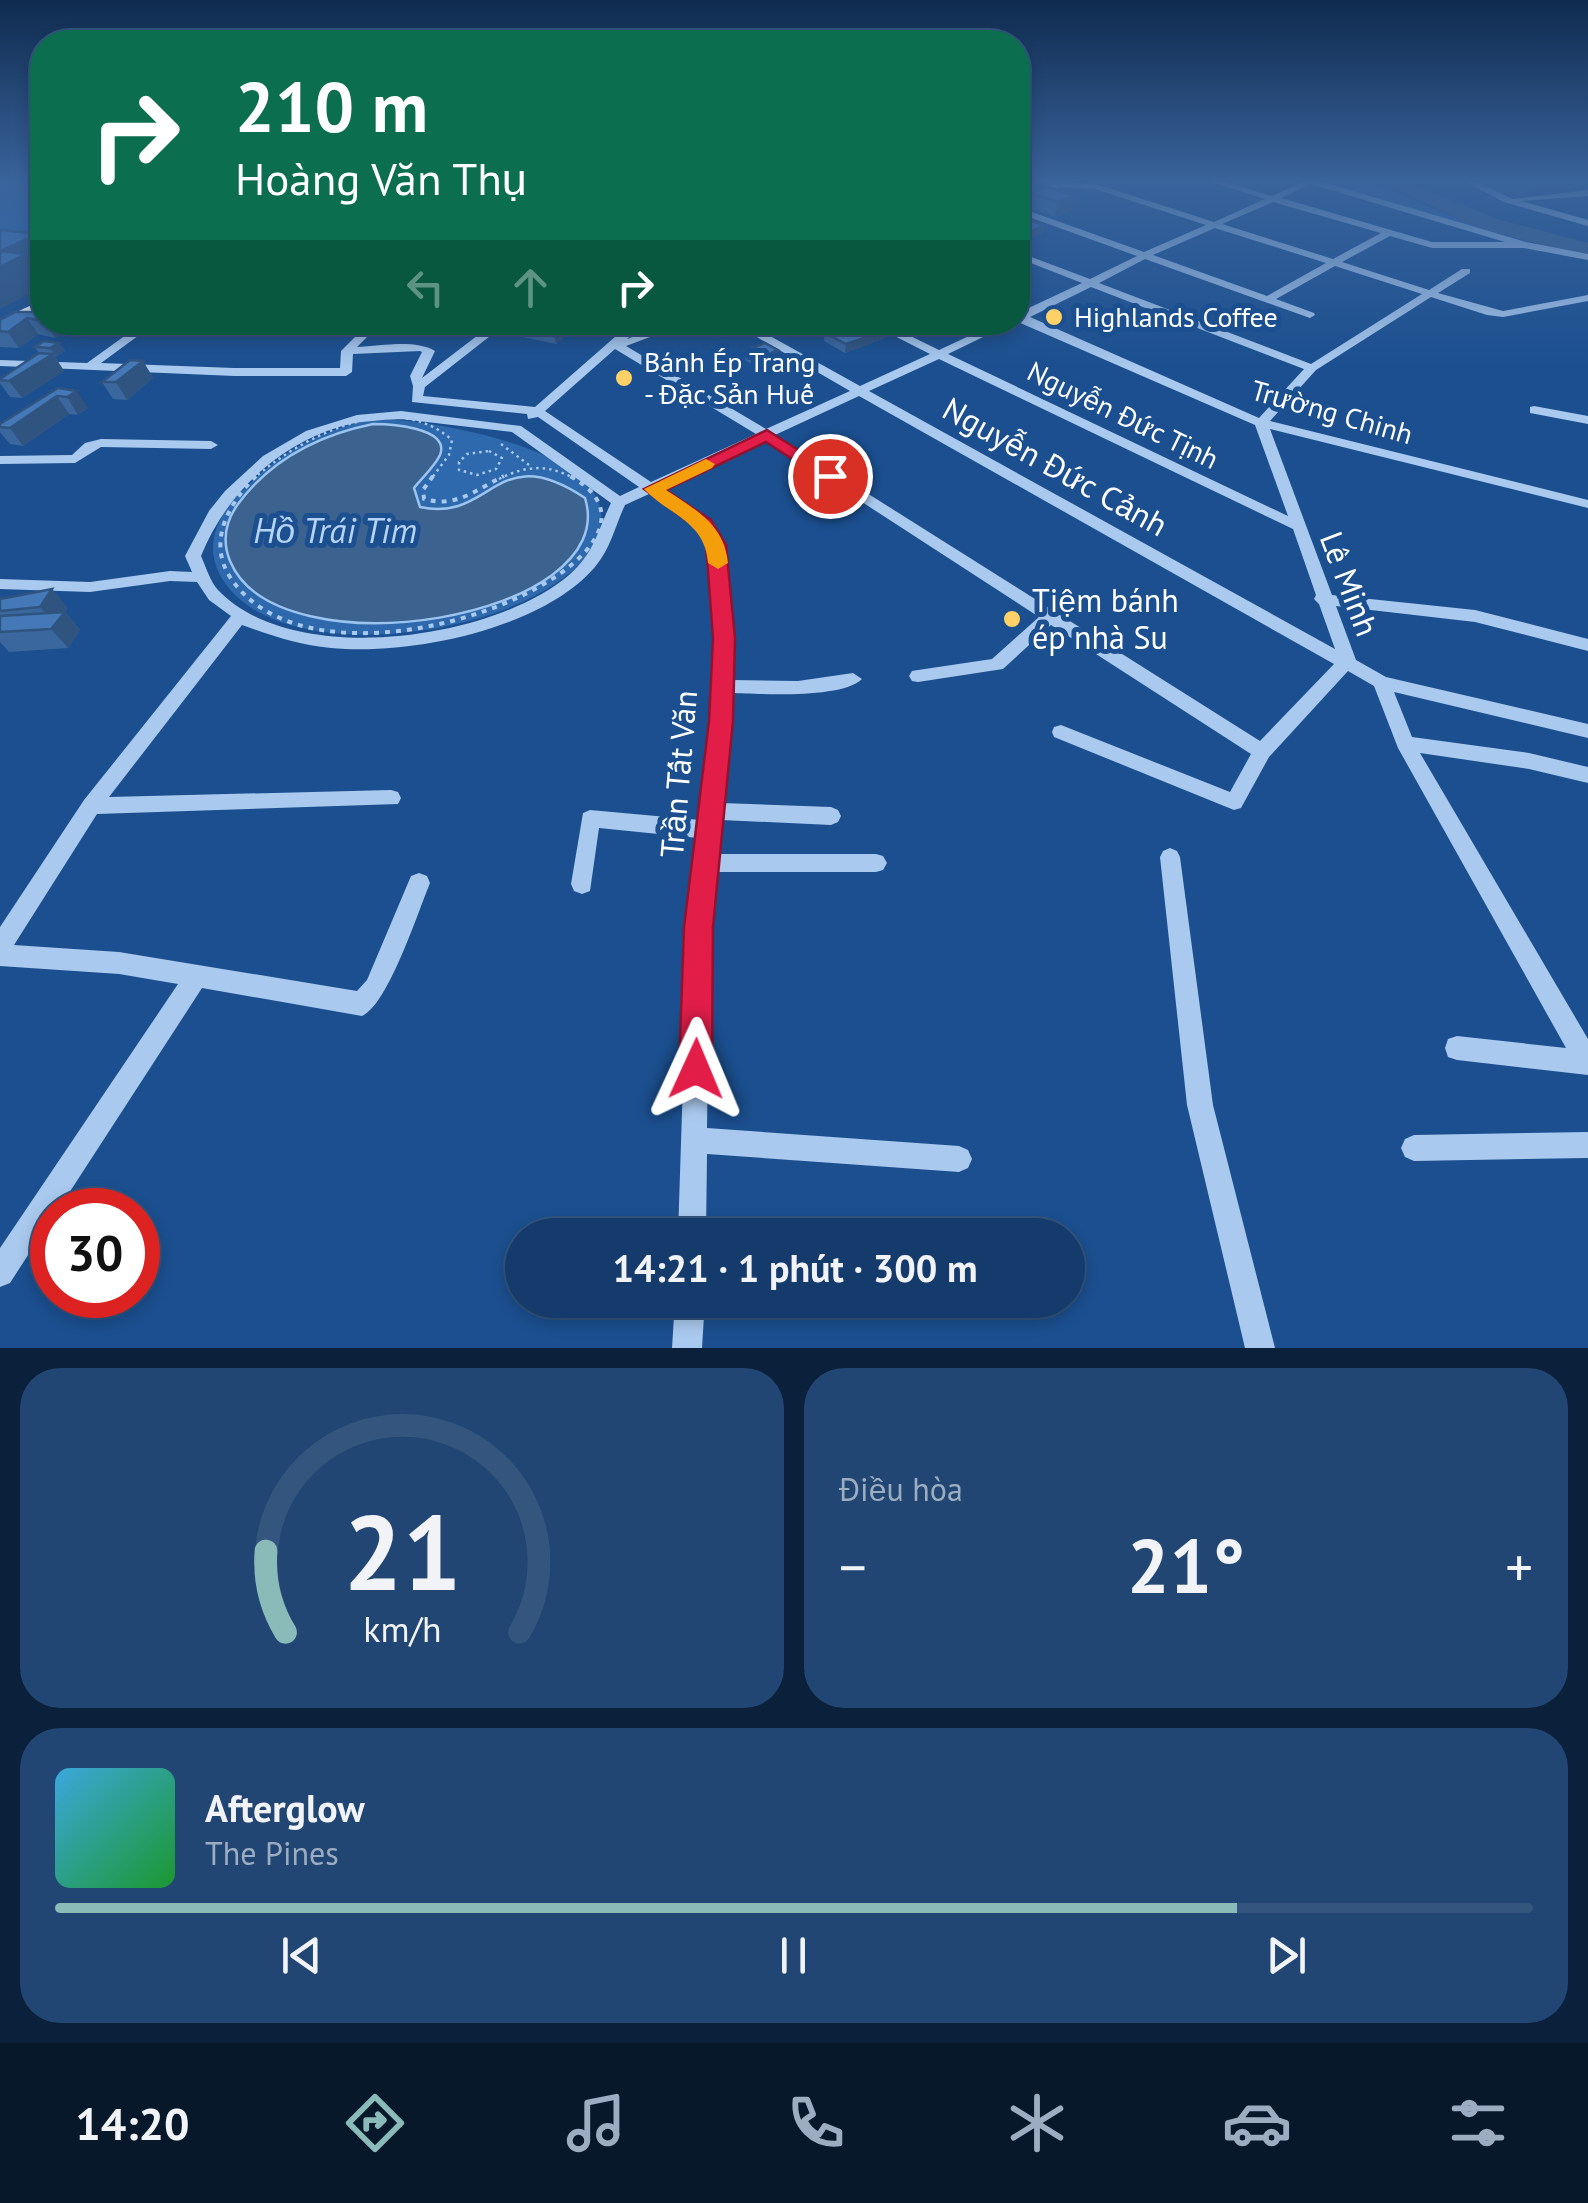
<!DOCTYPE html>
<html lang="vi">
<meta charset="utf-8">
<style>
:root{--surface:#143b6b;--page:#214673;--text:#f1f3f6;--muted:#9dadc1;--line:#33557e;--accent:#8bbbb9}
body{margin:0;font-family:"PT Sans",sans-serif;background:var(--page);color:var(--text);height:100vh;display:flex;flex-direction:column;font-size:38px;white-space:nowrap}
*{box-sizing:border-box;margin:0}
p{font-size:32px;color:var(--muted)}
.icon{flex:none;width:55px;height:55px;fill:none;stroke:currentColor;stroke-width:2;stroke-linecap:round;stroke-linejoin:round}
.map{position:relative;height:1348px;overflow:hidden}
.panel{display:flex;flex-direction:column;gap:20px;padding:20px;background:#0b203b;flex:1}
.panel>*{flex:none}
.banner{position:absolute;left:30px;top:30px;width:1000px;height:305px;border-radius:40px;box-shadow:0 5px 15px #0003,0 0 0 2px var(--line);background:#0b6e4f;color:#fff;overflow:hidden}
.speed{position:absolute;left:30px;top:1188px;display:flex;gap:20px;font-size:50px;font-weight:700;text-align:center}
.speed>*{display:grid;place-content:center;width:130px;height:130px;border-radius:50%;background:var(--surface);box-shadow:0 5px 15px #0003,0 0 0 2px var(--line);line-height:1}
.speed .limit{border:15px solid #d22;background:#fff;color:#111}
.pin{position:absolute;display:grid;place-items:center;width:85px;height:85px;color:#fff;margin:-42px;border:5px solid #fff;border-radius:50%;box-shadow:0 2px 10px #0007}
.me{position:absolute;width:110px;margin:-55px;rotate:1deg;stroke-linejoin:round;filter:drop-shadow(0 0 8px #0008)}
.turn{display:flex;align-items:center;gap:35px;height:210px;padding:0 40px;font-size:45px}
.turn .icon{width:130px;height:130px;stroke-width:2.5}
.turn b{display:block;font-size:70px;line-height:85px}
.lanes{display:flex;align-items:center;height:95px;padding:0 40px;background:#0003;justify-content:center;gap:50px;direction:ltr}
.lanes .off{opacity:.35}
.big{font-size:75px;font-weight:700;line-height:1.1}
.panel .card{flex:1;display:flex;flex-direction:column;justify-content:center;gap:15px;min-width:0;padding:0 35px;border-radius:40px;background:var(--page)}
.panel .dial{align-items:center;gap:0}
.dial svg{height:260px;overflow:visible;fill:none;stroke:var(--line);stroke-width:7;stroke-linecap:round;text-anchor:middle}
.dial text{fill:var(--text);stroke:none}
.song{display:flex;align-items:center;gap:30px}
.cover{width:120px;height:120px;border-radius:15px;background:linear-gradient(135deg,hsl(200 70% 55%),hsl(130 70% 35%))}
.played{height:10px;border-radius:5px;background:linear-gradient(90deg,var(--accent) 80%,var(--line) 80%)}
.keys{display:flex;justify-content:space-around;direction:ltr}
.heat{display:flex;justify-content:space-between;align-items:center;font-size:55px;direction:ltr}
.panel .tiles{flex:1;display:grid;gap:20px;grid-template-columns:1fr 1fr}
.card:last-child{grid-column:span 2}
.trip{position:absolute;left:505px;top:1218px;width:580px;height:100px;border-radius:50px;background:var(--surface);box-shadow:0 5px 15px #0003,0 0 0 2px var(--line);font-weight:700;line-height:100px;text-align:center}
.dock{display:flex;height:160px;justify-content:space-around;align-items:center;background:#08182b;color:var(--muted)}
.dock .icon{width:70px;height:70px}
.dock .active{color:var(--accent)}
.dock b{font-size:45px;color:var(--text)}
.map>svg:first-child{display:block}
.green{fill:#2e69ad}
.water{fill:#3c6290;stroke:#9cc4f0;stroke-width:2.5}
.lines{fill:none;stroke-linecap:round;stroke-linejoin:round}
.river{fill:#3c6290;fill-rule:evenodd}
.path-far1{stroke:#a9c9ee;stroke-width:2.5;stroke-dasharray:2.5 4;stroke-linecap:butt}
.path{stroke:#a9c9ee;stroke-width:4;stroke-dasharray:5 6;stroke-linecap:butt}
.minor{fill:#a9c9ee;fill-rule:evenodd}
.highway{fill:#fff;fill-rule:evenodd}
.wall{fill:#3a679d}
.shaded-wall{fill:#305480}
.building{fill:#4478b7;stroke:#305480;stroke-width:2.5}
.route{fill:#e11d48;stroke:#92132f;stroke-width:2.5}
.slow{fill:#f59e0b}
.poi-dot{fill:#ffd166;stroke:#1b4f8f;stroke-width:4}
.labels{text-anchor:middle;stroke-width:10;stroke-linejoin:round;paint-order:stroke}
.far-poi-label{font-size:28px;fill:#fff;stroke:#1b4f8f;text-anchor:start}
.far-street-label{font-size:28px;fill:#fff;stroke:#1b4f8f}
.street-label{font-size:32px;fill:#fff;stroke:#1b4f8f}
.poi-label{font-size:32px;fill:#fff;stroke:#1b4f8f;text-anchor:start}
.water-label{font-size:35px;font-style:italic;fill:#b5d3f5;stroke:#1b4f8f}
</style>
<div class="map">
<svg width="1588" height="1348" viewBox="0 0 1588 1348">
<rect width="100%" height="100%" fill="#1b4f8f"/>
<g class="green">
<polygon points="0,179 42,180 42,187 35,190 42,201 42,238 0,247"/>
<polygon points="1310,179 1364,179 1480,228 1472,227"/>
<path d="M378 419C435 420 651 454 591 549 537 636 271 677 219 573 204 542 219 515 241 492 281 451 322 428 378 419Z"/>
</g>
<path class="water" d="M373 424C388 424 451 427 440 455 435 466 422 478 414 488L420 507C493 523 495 438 585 498 623 619 277 675 230 561 222 541 225 522 238 504 272 458 319 435 373 424Z"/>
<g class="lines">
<polygon class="river" points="1373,179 1401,179 1497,219 1588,243 1588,257 1481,229"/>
<g class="path-far1">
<polyline points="501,444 529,465"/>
<polygon points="489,451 502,458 496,469 477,475 459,470 459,462 467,454"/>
<path d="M253 479C301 437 394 388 452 440L449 455 431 479"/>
<path d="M499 479C527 465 548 464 575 479"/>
</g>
<g class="path">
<path d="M256 476C229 503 207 541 230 577 324 720 714 554 570 476"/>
<path d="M433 476 423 490 424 499C457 508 475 490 504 476"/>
</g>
<g class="minor">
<path d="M1201 179H1215L1272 196 1303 182 1298 179H1312L1526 242 1588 254V260L1524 248H1432L1390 236 1342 262 1429 290 1462 269H1470V273L1438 293 1503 311 1588 295V301L1503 317 1487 315 1431 297 1316 370 1270 421 1588 500V508L1270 429 1332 595 1475 610 1588 639V651L1475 622 1336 606 1356 660 1386 677 1588 724V738L1394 692 1412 737 1529 753 1588 767V783L1529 769 1420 753 1588 1039V1075L1457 1060 1448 1057 1445 1048 1448 1039 1457 1036 1566 1048 1398 748 1374 686 1348 671 1269 757 1241 808 1234 810 1054 737 1052 732 1054 727 1061 725 1230 792 1251 754 1051 625 1003 669 918 682 912 681 909 676 912 671 918 670 992 659 1039 617 765 439 660 488 709 522 724 545 732 638 731 680 798 681 853 673 862 679C842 699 760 694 731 693L722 803 831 807 838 810 841 816 838 822 831 825 721 820 717 854H876L883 856 887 863 883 870 876 872H715L710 927 707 1128 959 1146 968 1150 972 1159 968 1168 959 1172 707 1154 706 1235H678L688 927 698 838 599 828 590 891 582 894 574 891 571 884 583 813 590 810 700 820 712 721 716 638 708 545 698 528 649 494 625 505C615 526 611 548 595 567 542 629 410 656 331 648 299 645 272 636 242 625L109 797 391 790 398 792 401 798 398 804 97 814 14 945 119 952 357 991 367 980 411 876 419 873 427 876 430 883C418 912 388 1005 362 1016L202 988 58 1210H52V1218L10 1283 0 1287V1248L178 984 119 974 0 966V927L84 800 231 616 209 600 197 582 170 581 90 592 0 589V579L90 582 170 571 192 572 185 556 209 511 225 491 263 456 306 431 357 415 401 411 521 426 620 496 639 487 538 417 528 419 527 414 412 402 413 386 410 376 422 352 420 351 353 354 352 372 346 376H234L0 366V360L87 363 144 322H157L101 363 234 368H340L341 351 370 322H382L357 347C381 346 415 339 435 351L422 378 495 322H508L425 387 423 396 535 407 632 322H644L627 339 673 322H690L626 346 766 429 850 391 731 322H745L860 386 930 354 867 322H882L939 350 999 322H1014L948 354 1288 516 1255 425 1018 322V313L1082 283 1018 258V252L1090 279 1137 256 1018 213V207L1144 252 1206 225 1095 189 1061 187 1018 202V196L1060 182 1096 184 1214 222 1265 199ZM1311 184 1505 242H1432L1281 198ZM1273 202 1381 233 1333 259 1222 224ZM1215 228 1326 263 1267 296 1153 255ZM1145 259 1310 318 1315 315 1314 313 1276 299 1335 266 1422 294 1311 364 1099 283ZM1091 287 1304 369 1259 418 1030 317ZM615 349 756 434 651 482 545 411ZM939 359 1293 529 1316 595 1314 599 1319 604 1335 649 869 391ZM859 396 1334 664 1260 741 775 435ZM401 419 512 432 611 503C597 532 595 552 569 575 493 640 293 669 218 590 210 581 206 567 201 556 225 496 276 446 339 427 359 421 380 420 401 419Z"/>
<polygon points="1460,179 1471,179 1513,199 1588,190 1588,196 1521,201 1588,220 1588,226 1504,202"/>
<polygon points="1534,406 1588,416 1588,424 1530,413 1530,407"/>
<polygon points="101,439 211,441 218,445 211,449 101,447 75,463 0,464 0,456 72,455 85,443"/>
<polygon points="1170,848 1177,851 1180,857 1213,1105 1275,1348 1245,1348 1187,1105 1160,857 1163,851"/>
<polygon points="1588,1132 1588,1158 1414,1161 1405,1157 1401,1148 1405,1139 1414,1135"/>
<polygon points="675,1300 705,1300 702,1348 672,1348"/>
</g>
<polygon class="highway" points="42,300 42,312 0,333 0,320"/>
</g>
<g class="wall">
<polygon points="1477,179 1588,179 1588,185 1582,186 1578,185 1577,187 1536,192 1528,189 1524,196 1496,191"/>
<polygon points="1048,187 1073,210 1055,217 1028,207 1030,193"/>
<polygon points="1018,226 1044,226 1043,233 1027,240 1018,236"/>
<polygon points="42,312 42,322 67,322 71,328 55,338 38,334 19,348 0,347 0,320"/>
<polygon points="279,322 315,322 316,326 311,329 313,332 304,337 284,335"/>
<polygon points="848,322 886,322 885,338 845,353 824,341 825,333 848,325"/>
<polygon points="525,323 563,338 556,344 518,336 516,328"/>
<polygon points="59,343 65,351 55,357 64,371 22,398 10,397 0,383 0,379 39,353 35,347"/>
<polygon points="745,351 778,359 757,367 745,360"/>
<polygon points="143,361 153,378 127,400 113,399 102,382"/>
<polygon points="58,388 88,408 78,415 69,414 23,446 10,444 0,432 0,424"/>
<polygon points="52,589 67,608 65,612 80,630 68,648 9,652 0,642 0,599"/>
</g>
<g class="shaded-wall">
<polygon points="1543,179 1563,179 1556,190 1536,192"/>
<polygon points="1566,179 1581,179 1577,187 1560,189"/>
<polygon points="1076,196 1073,210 1055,217 1058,202"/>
<polygon points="1044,226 1043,233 1027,240 1028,232"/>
<polygon points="38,234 42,241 42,271 38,273 42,280 42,287 0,309 0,251"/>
<polygon points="27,318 38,334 19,348 8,332"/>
<polygon points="45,322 67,322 71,328 55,338"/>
<polygon points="298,322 315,322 316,326 311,329 313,332 304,337"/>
<polygon points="883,322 886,322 885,338 872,343 874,326"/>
<polygon points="561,330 563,338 556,344 554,335"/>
<polygon points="873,335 872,343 845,353 846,344"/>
<polygon points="59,343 65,351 56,357 50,348"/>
<polygon points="778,350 778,359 757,367 757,359"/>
<polygon points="53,354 64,371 22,398 9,381"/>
<polygon points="143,361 153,378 127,400 116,382"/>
<polygon points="77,391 88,408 78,415 67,397"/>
<polygon points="57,396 69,414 23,446 10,428"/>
<polygon points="52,589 67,608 63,614 65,612 80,630 68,648 51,629 55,624 40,607"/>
</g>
<g class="building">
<polygon points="1048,187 1076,196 1058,202 1030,193"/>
<polygon points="1032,221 1044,226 1028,232 1018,228 1018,226"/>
<polygon points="0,230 3,230 38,234 0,251"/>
<polygon points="0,251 26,254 0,267"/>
<polygon points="15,312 42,312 42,321 27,318 8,332 0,331 0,320"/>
<polygon points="866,322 883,322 874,326"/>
<polygon points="525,323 561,330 554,335 516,328"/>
<polygon points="852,324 873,335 846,344 825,333"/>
<polygon points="44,341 59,343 50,348 35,347"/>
<polygon points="765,343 778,350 757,359 745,351"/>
<polygon points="39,353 53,354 9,381 0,380 0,379"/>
<polygon points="130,360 143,361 116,382 102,382"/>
<polygon points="58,388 77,391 67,397 57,396 10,428 0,427 0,424"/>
<polygon points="52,589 40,607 0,611 0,599"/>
<polygon points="65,612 51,629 0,632 0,616"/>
</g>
<linearGradient id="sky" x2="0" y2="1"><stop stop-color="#0f2b4f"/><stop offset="0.49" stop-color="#39639b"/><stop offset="1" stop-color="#39639b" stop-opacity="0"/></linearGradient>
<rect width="1588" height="368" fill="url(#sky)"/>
<polygon class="route" points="767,430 839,476 830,481 824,480 766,442 666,490 711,520 726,545 735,638 733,721 713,927 712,1069 707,1081 696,1085 684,1081 679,1069 684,927 709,721 713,638 706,545 697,528 644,489"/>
<path class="slow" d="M706 459 715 464 712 468 666 490C696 510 724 524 728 563L718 569 708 563C705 521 670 516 644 489Z"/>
<g class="poi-dot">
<circle cx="1054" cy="317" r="10"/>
<circle cx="624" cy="378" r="10"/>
<circle cx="1012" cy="619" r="10"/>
</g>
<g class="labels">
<g class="far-poi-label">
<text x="1074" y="327">Highlands Coffee</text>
<text x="644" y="372">Bánh Ép Trang<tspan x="644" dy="32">- Đặc Sản Huế</tspan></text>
</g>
<g class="far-street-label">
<text transform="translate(1332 412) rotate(16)" y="10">Trường Chinh</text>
<text transform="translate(1123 415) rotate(26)" y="10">Nguyễn Đức Tịnh</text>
</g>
<g class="street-label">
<text transform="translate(1055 467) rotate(29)" y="11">Nguyễn Đức Cảnh</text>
<text transform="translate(1349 584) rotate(69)" y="11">Lê Minh</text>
<text transform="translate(679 774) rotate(-85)" y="11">Trần Tất Văn</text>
</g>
<g class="poi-label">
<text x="1032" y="612">Tiệm bánh<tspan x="1032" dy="37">ép nhà Su</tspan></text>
</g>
<g class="water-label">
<text x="335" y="543">Hồ Trái Tim</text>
</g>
</g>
</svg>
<div class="speed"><div class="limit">30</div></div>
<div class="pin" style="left:830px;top:476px;background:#d93025"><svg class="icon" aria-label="arrive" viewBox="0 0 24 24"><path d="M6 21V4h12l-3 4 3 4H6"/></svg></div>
<svg class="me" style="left:696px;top:1069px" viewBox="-20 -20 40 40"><path d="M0-17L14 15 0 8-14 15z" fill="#e11d48" stroke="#fff" stroke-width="4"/></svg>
<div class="trip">14:21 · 1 phút · 300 m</div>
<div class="banner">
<div class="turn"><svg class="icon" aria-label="right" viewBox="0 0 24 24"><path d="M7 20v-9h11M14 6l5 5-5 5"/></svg><div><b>210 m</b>Hoàng Văn Thụ</div></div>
<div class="lanes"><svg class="icon off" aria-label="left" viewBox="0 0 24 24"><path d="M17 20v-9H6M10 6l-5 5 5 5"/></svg><svg class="icon off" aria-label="ahead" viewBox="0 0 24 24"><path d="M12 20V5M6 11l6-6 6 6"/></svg><svg class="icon" aria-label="right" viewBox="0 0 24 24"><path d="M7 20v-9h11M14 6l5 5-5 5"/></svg></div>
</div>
</div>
<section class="panel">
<div class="tiles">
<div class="card dial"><svg viewBox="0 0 100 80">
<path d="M14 69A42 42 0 1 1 86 69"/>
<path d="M14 69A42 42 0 0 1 8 44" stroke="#8bbbb9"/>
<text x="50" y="56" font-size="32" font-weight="700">21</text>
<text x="50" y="72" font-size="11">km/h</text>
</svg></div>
<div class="card"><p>Điều hòa</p>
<div class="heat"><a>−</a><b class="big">21°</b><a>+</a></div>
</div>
<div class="card">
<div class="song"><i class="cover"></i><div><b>Afterglow</b><p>The Pines</p></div></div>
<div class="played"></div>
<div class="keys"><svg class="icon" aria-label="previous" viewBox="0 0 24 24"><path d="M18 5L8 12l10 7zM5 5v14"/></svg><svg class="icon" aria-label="pause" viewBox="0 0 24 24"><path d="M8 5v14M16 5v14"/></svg><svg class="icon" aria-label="next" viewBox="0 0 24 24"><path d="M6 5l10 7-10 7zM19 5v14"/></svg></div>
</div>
</div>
</section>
<nav class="dock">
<b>14:20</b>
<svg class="icon active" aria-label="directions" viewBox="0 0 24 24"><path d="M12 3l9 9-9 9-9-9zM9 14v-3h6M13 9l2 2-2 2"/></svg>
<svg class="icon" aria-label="music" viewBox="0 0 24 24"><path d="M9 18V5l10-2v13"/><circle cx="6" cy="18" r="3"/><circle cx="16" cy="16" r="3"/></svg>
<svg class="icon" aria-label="phone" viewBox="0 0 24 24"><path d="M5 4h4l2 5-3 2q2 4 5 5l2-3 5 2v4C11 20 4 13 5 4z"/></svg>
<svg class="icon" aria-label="climate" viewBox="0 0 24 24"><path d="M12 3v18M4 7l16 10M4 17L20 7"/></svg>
<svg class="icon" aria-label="car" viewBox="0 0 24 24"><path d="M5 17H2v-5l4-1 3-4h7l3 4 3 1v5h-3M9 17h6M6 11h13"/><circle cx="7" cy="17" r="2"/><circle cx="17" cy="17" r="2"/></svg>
<svg class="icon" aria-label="filters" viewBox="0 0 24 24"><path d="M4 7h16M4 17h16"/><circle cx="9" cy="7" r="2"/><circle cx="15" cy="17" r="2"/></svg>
</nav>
